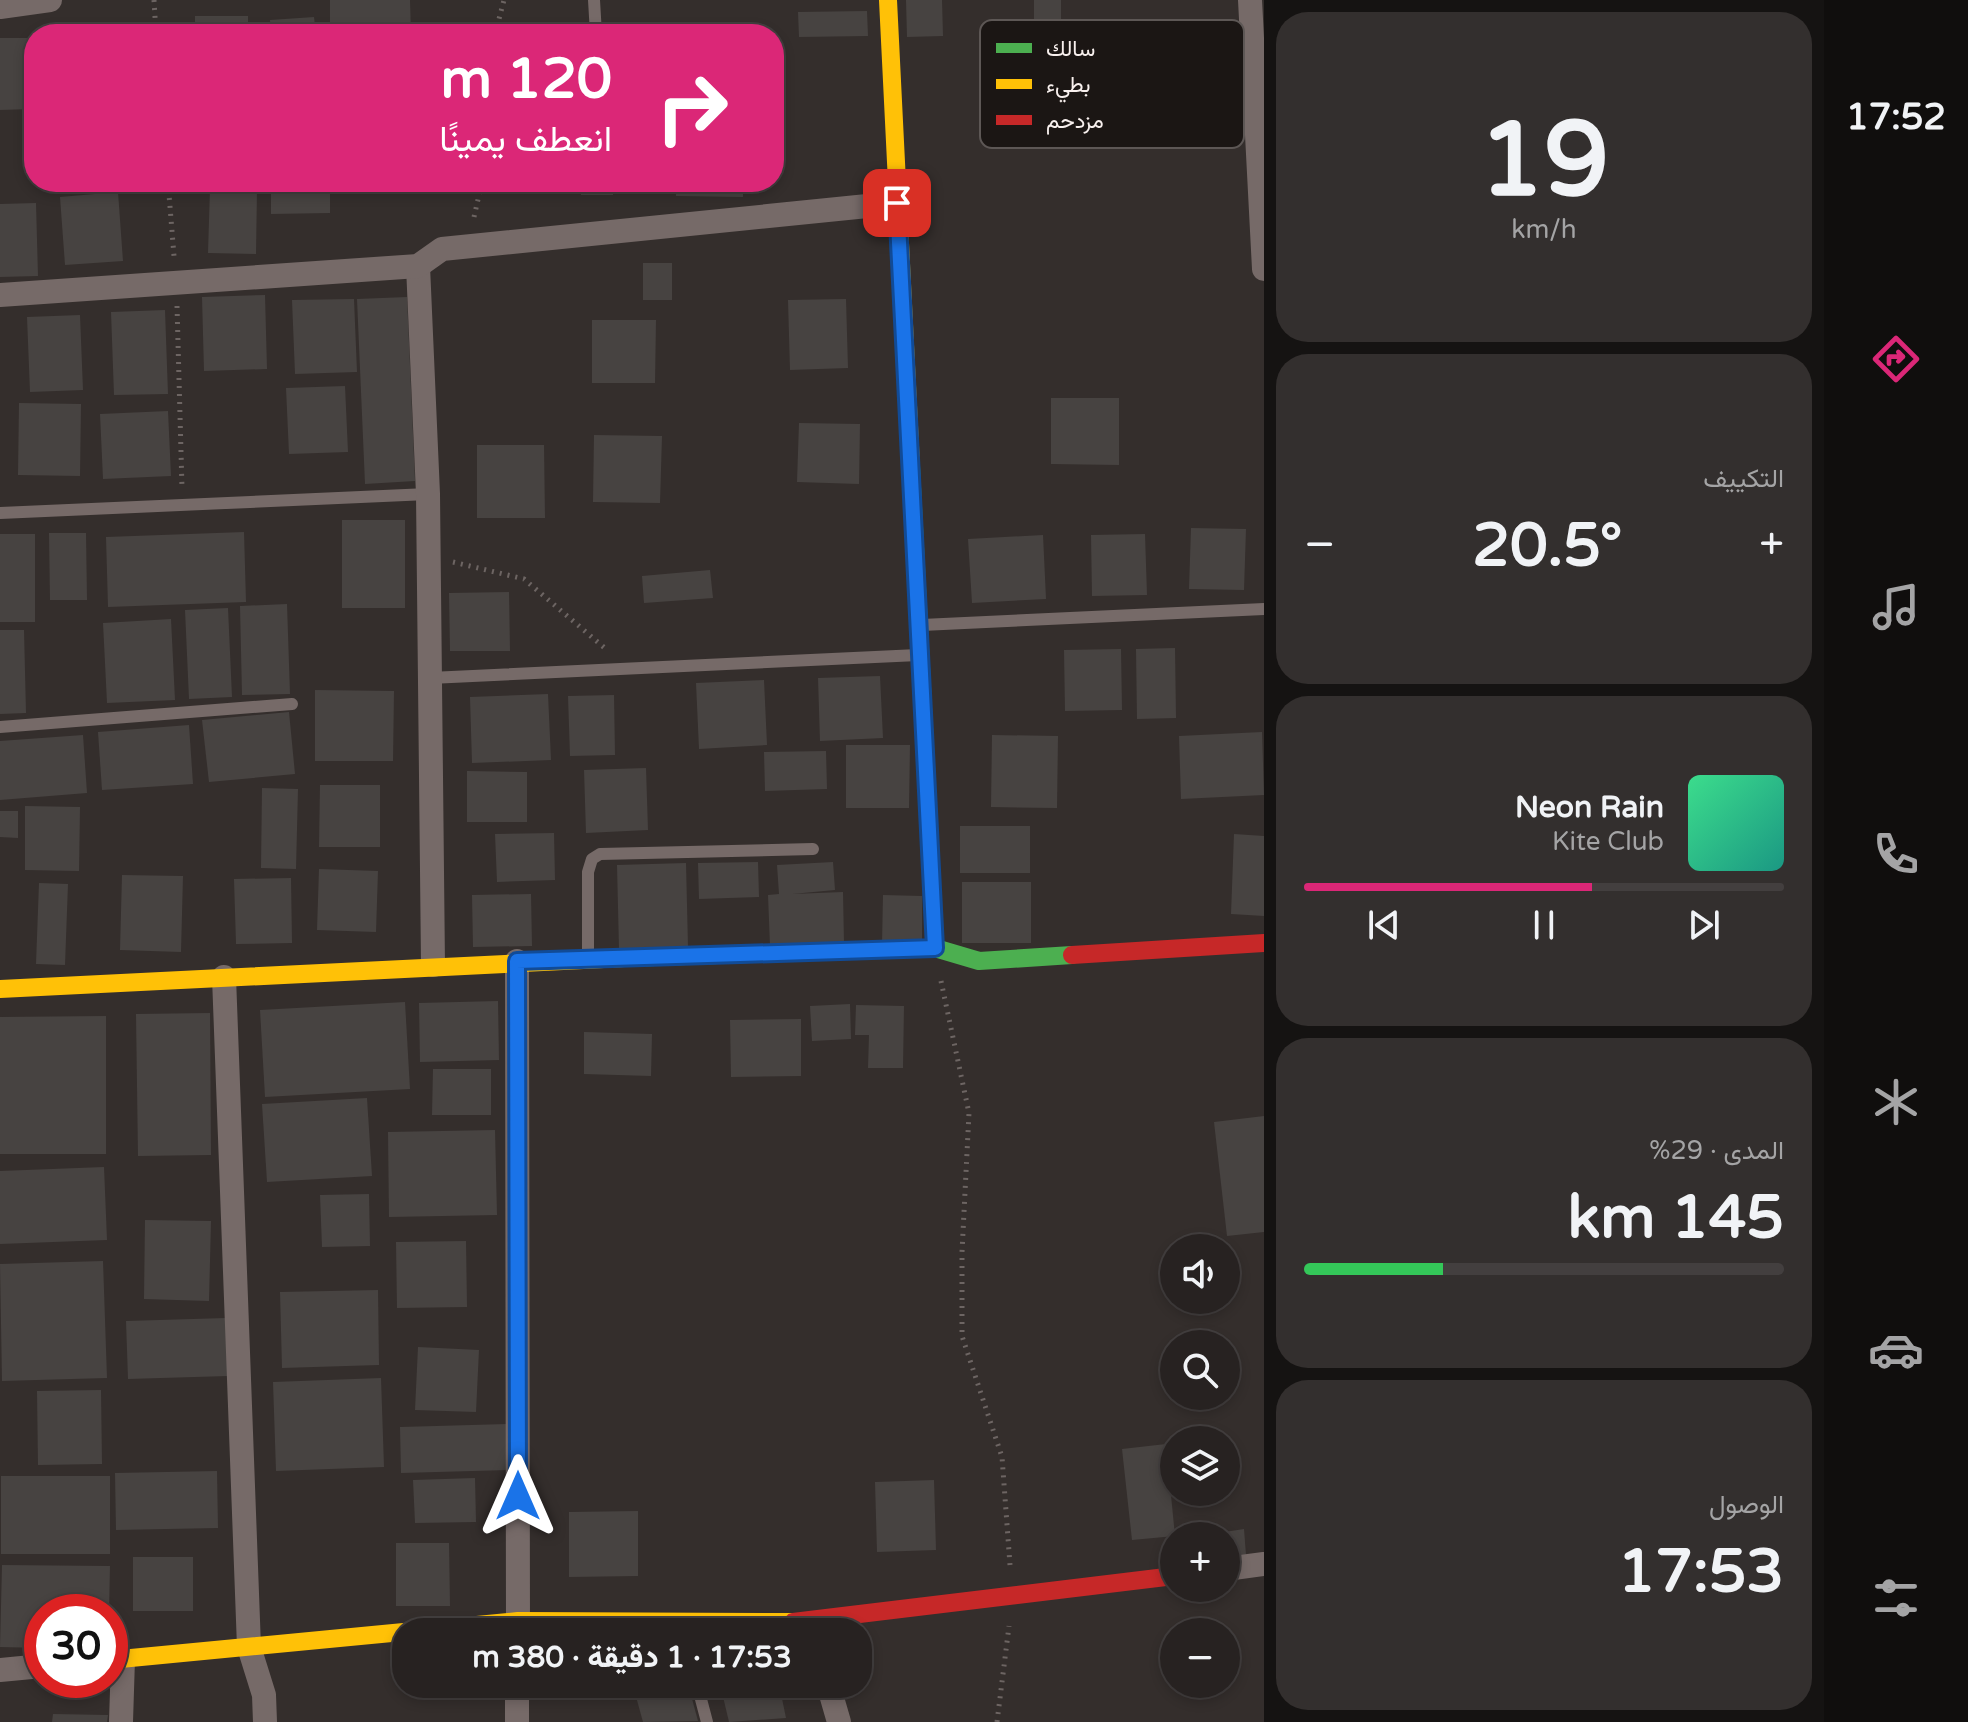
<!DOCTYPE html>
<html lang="ar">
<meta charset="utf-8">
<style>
:root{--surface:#272221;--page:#332f2e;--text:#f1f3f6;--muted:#a4a4a5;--line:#433f3f;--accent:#db2777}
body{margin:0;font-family:"Varela Round",Vazirmatn,sans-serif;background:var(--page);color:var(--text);direction:rtl;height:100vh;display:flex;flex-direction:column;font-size:30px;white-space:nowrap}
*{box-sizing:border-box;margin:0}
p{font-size:26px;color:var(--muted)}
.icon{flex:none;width:44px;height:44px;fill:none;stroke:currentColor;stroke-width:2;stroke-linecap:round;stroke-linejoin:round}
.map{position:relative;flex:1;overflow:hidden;direction:ltr}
.side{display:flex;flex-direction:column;gap:12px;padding:12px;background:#151312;width:560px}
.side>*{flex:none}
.banner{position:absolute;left:24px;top:24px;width:760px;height:168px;border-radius:32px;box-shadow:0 4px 12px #0003,0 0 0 2px var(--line);direction:rtl;background:#db2777;color:#fff;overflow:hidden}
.tools{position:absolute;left:1160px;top:1234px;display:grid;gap:16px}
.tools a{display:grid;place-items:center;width:80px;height:80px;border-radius:50%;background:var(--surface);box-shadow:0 4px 12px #0003,0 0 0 2px var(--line);font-size:40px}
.speed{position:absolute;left:24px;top:1594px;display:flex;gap:16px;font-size:40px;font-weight:700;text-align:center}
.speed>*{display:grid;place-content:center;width:104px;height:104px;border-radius:50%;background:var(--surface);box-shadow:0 4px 12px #0003,0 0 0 2px var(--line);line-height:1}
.speed .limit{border:12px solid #d22;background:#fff;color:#111}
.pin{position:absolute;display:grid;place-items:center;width:68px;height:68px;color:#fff;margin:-34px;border-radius:16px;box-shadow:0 4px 12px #0006}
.me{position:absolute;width:88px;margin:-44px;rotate:0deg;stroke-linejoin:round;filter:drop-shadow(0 0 6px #0008)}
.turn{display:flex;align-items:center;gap:28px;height:168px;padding:0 40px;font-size:36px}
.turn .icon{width:104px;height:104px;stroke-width:2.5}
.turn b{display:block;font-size:56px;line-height:68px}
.big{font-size:60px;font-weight:800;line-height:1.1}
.side .widget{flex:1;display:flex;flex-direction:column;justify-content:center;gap:12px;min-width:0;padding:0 28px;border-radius:32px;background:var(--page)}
.side .dial{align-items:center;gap:0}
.dial b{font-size:104px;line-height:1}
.song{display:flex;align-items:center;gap:24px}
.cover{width:96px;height:96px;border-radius:12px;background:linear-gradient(135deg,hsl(150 70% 55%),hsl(170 70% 35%))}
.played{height:8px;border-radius:4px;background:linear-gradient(90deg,var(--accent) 60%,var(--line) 60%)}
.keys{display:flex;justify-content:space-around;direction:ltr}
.heat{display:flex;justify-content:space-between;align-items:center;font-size:44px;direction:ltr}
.charge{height:12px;border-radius:6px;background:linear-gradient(90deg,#34c759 29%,var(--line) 0)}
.trip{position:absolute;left:392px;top:1618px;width:480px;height:80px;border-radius:32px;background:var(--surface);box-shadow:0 4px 12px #0003,0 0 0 2px var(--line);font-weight:800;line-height:80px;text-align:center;direction:rtl}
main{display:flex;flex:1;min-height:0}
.menu{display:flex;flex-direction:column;width:144px;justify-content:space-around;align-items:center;background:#100e0d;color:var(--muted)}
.menu .icon{width:56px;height:56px}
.menu .active{color:var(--accent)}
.menu b{font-size:36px;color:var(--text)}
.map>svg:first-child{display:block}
.building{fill:#474341}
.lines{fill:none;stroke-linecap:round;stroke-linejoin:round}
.path{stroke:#6d6563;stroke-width:5;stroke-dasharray:2 6;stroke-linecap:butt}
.lane{stroke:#766a68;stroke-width:12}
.street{stroke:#766a68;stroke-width:24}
.fast{stroke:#4caf50;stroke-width:18}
.slow{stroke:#ffc107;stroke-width:18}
.jam{stroke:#c62828;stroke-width:18}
.route-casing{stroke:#114b97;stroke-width:20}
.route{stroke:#1a73e8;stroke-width:14}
.key{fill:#1b1614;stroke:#5d5755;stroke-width:2}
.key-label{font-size:22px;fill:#f8f0ee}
</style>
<main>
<nav class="menu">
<b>17:52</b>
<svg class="icon active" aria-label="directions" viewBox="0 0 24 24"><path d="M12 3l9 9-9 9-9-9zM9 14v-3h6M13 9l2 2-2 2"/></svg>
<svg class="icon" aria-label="music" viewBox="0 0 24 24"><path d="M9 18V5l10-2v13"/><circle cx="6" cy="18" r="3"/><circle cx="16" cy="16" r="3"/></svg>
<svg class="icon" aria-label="phone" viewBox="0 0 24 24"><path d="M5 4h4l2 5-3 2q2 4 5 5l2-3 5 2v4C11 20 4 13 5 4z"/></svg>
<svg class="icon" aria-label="climate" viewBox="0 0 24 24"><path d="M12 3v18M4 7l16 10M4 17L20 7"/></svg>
<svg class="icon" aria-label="car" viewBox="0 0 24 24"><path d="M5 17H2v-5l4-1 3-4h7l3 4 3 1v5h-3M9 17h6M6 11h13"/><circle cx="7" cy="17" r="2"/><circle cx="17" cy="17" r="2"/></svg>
<svg class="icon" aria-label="filters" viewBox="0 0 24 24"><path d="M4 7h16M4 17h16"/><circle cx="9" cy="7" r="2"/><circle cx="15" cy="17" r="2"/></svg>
</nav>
<section class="side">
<div class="widget dial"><b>19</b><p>km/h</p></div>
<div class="widget"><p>التكييف</p>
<div class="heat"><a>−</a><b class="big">20.5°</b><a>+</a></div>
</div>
<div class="widget">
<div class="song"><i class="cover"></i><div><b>Neon Rain</b><p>Kite Club</p></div></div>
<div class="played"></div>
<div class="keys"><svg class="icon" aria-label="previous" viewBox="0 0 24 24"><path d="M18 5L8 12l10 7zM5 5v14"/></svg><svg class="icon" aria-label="pause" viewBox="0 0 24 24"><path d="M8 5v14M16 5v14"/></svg><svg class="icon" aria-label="next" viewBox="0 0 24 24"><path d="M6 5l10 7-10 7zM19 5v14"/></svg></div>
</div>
<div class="widget"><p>المدى · 29%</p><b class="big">145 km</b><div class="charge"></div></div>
<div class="widget"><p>الوصول</p><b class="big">17:53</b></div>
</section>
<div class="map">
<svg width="1264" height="1722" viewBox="0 0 1264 1722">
<rect width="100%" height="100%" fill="#342e2c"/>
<g class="building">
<polygon points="330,0 410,0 411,34 330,34"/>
<polygon points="906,0 942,0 943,36 907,37"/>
<rect x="1034" y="0" width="27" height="30"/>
<polygon points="867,11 868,36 799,37 798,12"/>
<rect x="195" y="16" width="53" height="18"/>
<polygon points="314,17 316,34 271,34 270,20"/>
<polygon points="0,38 29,38 31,109 0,110"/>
<polygon points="271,182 330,182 330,213 271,214"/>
<rect x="581" y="182" width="32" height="13"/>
<polygon points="676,182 743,182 743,197 676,196"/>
<polygon points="210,188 257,189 256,254 208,253"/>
<polygon points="118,192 123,261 65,265 60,197"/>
<polygon points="36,203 38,276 0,277 0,204"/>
<rect x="643" y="263" width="29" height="37"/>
<polygon points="265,295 267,369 204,371 202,297"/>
<polygon points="407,297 415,481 365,484 357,299"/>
<polygon points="354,299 357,372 295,374 292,300"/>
<polygon points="846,299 848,368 790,370 788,300"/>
<polygon points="165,310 168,394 114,395 111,312"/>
<polygon points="80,315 83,390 30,392 27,317"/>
<polygon points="592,320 656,320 655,383 592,383"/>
<polygon points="345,386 348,452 289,454 286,388"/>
<polygon points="1051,398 1119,398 1119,465 1051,464"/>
<polygon points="19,403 81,404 80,476 18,475"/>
<polygon points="168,411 171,476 103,479 100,414"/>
<polygon points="799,423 860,424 859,484 797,482"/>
<polygon points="594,435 662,436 660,503 593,502"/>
<polygon points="477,445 544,445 545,518 477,518"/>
<rect x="342" y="520" width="63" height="88"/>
<polygon points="1191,528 1246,529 1244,590 1189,589"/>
<polygon points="244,532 246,602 108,607 106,537"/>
<polygon points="49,533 86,533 87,600 50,600"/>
<rect x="0" y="534" width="35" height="88"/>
<polygon points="1145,534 1147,595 1092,596 1091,535"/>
<polygon points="1043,535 1046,599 972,603 968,539"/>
<polygon points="710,570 713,598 644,603 642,576"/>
<polygon points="509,592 510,651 450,651 449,593"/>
<polygon points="287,604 290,694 242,695 240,606"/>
<polygon points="228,608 232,697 189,699 185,610"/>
<polygon points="171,619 175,700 107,703 103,623"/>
<polygon points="0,630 24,630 26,713 0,714"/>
<polygon points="1175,648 1176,718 1137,719 1136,649"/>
<polygon points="1121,649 1122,710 1065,711 1064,650"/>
<polygon points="880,676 883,738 820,741 818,678"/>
<polygon points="764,680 767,745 699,749 696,683"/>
<polygon points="315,690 394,691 393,761 315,761"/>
<polygon points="548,694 551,760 472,763 470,697"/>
<polygon points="614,695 615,755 570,756 568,696"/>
<polygon points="289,712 295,774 209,782 202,720"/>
<polygon points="189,725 193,784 102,790 98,732"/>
<polygon points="1262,732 1264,795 1181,799 1179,736"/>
<polygon points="83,735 87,793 0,800 0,741"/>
<polygon points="992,735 1058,736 1057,808 991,807"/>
<polygon points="846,745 910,745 909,808 846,808"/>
<polygon points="826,751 827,789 765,791 764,752"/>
<polygon points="646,768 648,830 586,833 584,770"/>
<polygon points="467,771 527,772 527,822 467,822"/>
<polygon points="320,785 380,785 380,847 319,847"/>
<polygon points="262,788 298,789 296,869 261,868"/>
<polygon points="25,806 80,807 79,871 25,870"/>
<polygon points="0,811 18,811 18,838 0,837"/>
<rect x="960" y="826" width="70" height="47"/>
<polygon points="554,833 555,880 497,882 495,834"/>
<polygon points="1234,834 1264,836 1264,916 1231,914"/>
<polygon points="758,862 759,897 699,899 698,863"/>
<polygon points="833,862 835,890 792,894 843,892 844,943 770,946 768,895 779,894 777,865"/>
<polygon points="686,863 688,947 619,949 617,865"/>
<polygon points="319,869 378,871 376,932 317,930"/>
<polygon points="122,875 183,876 181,952 120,950"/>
<polygon points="291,878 292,943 236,944 234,879"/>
<rect x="962" y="882" width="69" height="61"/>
<polygon points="39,883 68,884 65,965 36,964"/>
<polygon points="531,894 532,946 473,947 472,895"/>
<polygon points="883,895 922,896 922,945 882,944"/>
<polygon points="498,1001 499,1060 420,1062 419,1003"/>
<polygon points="405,1002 410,1089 265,1097 260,1010"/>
<polygon points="850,1004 851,1039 812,1041 810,1006"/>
<polygon points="856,1005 904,1006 903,1068 868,1068 869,1035 855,1035"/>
<polygon points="210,1013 211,1155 138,1156 136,1014"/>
<polygon points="106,1016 106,1154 0,1154 0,1017"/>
<polygon points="801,1019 801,1076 731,1077 730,1020"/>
<polygon points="584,1032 652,1034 651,1076 584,1074"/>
<polygon points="433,1069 491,1069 491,1115 432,1115"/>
<polygon points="367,1098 372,1176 267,1182 262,1104"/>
<polygon points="1264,1116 1264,1232 1227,1236 1214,1122"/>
<polygon points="495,1130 497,1215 389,1217 388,1132"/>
<polygon points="104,1167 107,1240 0,1244 0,1171"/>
<polygon points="369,1194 370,1246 322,1247 320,1195"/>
<polygon points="145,1220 211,1221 209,1301 144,1299"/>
<polygon points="466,1241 467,1307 397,1308 396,1242"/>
<polygon points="103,1261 107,1378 2,1381 0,1264"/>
<polygon points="378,1290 379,1365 282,1368 280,1292"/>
<polygon points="226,1318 228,1376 128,1379 126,1321"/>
<polygon points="418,1347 479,1350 476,1412 415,1410"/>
<polygon points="381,1378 384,1467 276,1471 273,1382"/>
<polygon points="101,1390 102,1464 38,1465 37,1391"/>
<polygon points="507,1424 509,1470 401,1473 400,1427"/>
<polygon points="1166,1444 1175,1536 1132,1540 1122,1449"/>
<polygon points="217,1471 218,1528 116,1530 115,1473"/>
<rect x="1" y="1476" width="109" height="78"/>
<polygon points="475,1478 476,1522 415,1523 413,1480"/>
<polygon points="934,1480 936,1550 877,1552 875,1482"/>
<polygon points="638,1511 638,1576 569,1577 569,1512"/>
<polygon points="1244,1529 1246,1555 1226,1557 1226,1536 1199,1536"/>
<polygon points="396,1543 449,1543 450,1606 396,1606"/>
<rect x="133" y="1557" width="60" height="54"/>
<polygon points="2,1565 110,1566 109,1612 42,1612 42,1648 0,1647"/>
<polygon points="667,1684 688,1684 698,1721 643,1722 635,1693"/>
<polygon points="720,1684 779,1684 786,1718 729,1722"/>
<polygon points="53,1714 108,1715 107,1722 52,1722"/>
</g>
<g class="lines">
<g class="path">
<polyline points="154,0 156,34"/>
<polyline points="495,34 504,0"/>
<polyline points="168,182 174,256"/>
<polyline points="474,217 482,182"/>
<polyline points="177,306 182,488"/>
<polyline points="453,562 524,579 607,650"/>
<polyline points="941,981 969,1113 962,1252 962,1336 1002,1457 1010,1565"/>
<polyline points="997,1722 1009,1626"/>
</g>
<g class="lane">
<polyline points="594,0 596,34"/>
<polyline points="0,513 428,494"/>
<polyline points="922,625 1264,609"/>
<polyline points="430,678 918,655"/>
<polyline points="0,727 292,704"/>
<polyline points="588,956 588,872 592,859 600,854 813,849"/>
<polyline points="697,1684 707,1722"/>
</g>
<g class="street">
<polyline points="1250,0 1264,269"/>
<polyline points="0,7 50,0"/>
<polyline points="418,266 428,494 433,965"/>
<polyline points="0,295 418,266 442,249 897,203"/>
<polyline points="517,961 518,1632"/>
<polyline points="224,977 249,1647 264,1695 265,1722"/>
<polyline points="1226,1569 1264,1564"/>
<polyline points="0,1670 42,1666"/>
<polyline points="828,1684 839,1722"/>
<polyline points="121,1722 123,1659"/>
<polyline points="517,1722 517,1684"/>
</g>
<g class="fast">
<polyline points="911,466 935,948"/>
<polyline points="624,958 935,948 979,961 1072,955"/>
</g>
<g class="slow">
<polyline points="888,0 911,466"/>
<polyline points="0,989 624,958"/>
<polyline points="110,1660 518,1621 793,1622"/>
</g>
<g class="jam">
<polyline points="1072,955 1264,943"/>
<polyline points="793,1622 1174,1576"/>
</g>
</g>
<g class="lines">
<defs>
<polyline id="route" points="518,1496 517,961 935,948 897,203"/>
</defs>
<use href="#route" class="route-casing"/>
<use href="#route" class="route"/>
</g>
<rect x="980" y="20" width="264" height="128" rx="12" class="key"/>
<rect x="996" y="43" width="36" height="10" fill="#4caf50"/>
<rect x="996" y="79" width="36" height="10" fill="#ffc107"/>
<rect x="996" y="115" width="36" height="10" fill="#c62828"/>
<g class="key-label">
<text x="1046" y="56">سالك</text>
<text x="1046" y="92">بطيء</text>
<text x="1046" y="128">مزدحم</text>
</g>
</svg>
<div class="tools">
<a><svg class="icon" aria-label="sound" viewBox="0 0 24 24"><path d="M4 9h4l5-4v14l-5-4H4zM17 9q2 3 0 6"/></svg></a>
<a><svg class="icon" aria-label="search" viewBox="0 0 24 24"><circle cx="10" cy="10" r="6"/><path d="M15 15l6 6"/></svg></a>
<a><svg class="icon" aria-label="layers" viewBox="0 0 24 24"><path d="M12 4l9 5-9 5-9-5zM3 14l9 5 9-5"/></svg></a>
<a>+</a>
<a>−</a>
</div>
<div class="speed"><div class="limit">30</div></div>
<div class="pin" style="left:897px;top:203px;background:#d93025"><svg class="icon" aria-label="arrive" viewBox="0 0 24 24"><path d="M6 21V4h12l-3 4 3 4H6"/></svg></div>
<svg class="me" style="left:518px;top:1496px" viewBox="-20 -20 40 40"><path d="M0-17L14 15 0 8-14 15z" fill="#1a73e8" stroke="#fff" stroke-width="4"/></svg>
<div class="trip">17:53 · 1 دقيقة · 380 m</div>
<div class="banner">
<div class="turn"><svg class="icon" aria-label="right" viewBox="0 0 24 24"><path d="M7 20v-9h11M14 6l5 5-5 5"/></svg><div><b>120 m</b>انعطف يمينًا</div></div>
</div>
</div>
</main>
